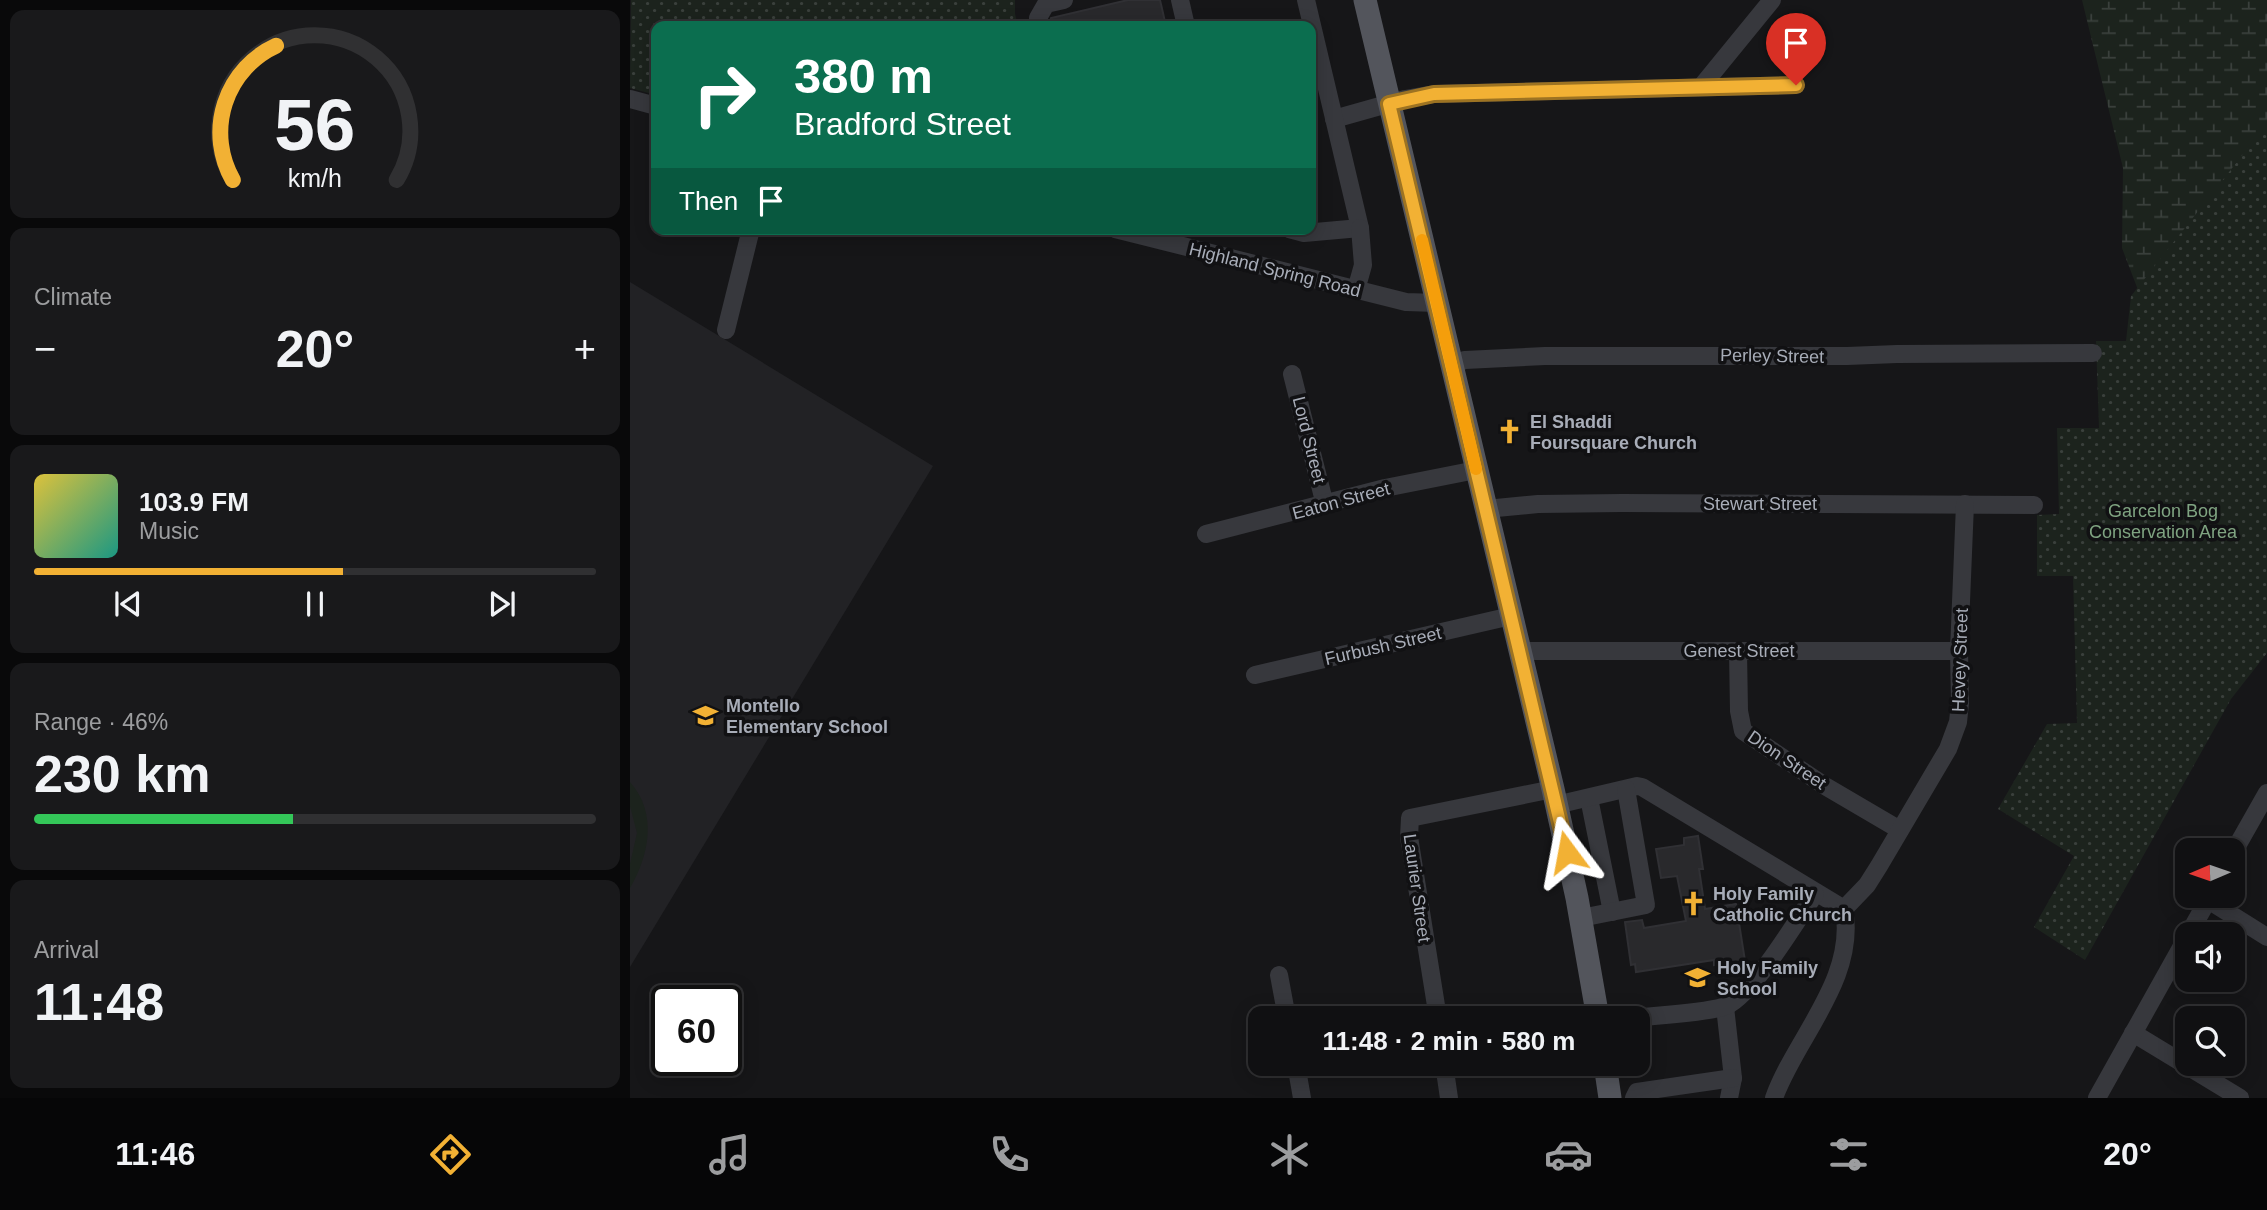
<!DOCTYPE html>
<meta charset="utf-8">
<style>
:root{--surface:#101012;--page:#19191b;--text:#f1f3f6;--muted:#9c9d9f;--line:#303032;--accent:#f2b134}
body{margin:0;font-family:Helvetica,sans-serif;background:var(--page);color:var(--text);height:100vh;display:flex;flex-direction:column;font-size:26px;white-space:nowrap}
*{box-sizing:border-box;margin:0}
p{font-size:23px;color:var(--muted)}
.icon{flex:none;width:38px;height:38px;fill:none;stroke:currentColor;stroke-width:2;stroke-linecap:round;stroke-linejoin:round}
.map{position:relative;flex:1;overflow:hidden}
.details{display:flex;flex-direction:column;gap:10px;padding:10px;background:#09090a;width:630px}
.details>*{flex:none}
.banner{position:absolute;left:21px;top:21px;width:665px;height:214px;border-radius:14px;box-shadow:0 4px 18px #0003,0 0 0 2px var(--line);background:#0b6e4f;color:#fff;overflow:hidden}
.needle{width:46px;rotate:268deg}
.tools{position:absolute;left:1545px;top:838px;display:grid;gap:14px}
.tools a{display:grid;place-items:center;width:70px;height:70px;border-radius:14px;background:var(--surface);box-shadow:0 4px 18px #0003,0 0 0 2px var(--line);font-size:35px}
.speed{position:absolute;left:21px;top:985px;display:flex;gap:14px;font-size:35px;font-weight:700;text-align:center}
.speed>*{display:grid;place-content:center;width:91px;height:91px;border-radius:50%;background:var(--surface);box-shadow:0 4px 18px #0003,0 0 0 2px var(--line);line-height:1}
.speed .limit{border:4px solid #111;border-radius:10px;background:#fff;color:#111}
.pin{position:absolute;display:grid;place-items:center;width:60px;height:60px;color:#fff;margin:-72px -30px;border-radius:50% 50% 50% 0;rotate:-45deg;box-shadow:0 0 7px #0007}
.pin .icon{rotate:45deg}
.me{position:absolute;width:77px;margin:-38px;rotate:347deg;stroke-linejoin:round;filter:drop-shadow(0 0 5px #0008)}
.turn{display:flex;align-items:center;gap:24px;height:147px;padding:0 28px;font-size:32px}
.turn .icon{width:91px;height:91px;stroke-width:2.5}
.turn b{display:block;font-size:49px;line-height:60px}
.then{display:flex;align-items:center;height:66px;padding:0 28px;background:#0003;gap:14px;font-size:26px}
.big{font-size:52px;font-weight:600;line-height:1.1}
.details .tile{flex:1;display:flex;flex-direction:column;justify-content:center;gap:10px;min-width:0;padding:0 24px;border-radius:14px;background:var(--page)}
.details .dial{align-items:center;gap:0}
.dial svg{height:182px;overflow:visible;fill:none;stroke:var(--line);stroke-width:7;stroke-linecap:round;text-anchor:middle}
.dial text{fill:var(--text);stroke:none}
.song{display:flex;align-items:center;gap:21px}
.cover{width:84px;height:84px;border-radius:10px;background:linear-gradient(135deg,hsl(50 70% 55%),hsl(170 70% 35%))}
.played{height:7px;border-radius:4px;background:linear-gradient(90deg,var(--accent) 55%,var(--line) 55%)}
.keys{display:flex;justify-content:space-around;direction:ltr}
.heat{display:flex;justify-content:space-between;align-items:center;font-size:38px;direction:ltr}
.charge{height:10px;border-radius:5px;background:linear-gradient(90deg,#34c759 46%,var(--line) 0)}
.trip{position:absolute;left:618px;top:1006px;width:402px;height:70px;border-radius:14px;background:var(--surface);box-shadow:0 4px 18px #0003,0 0 0 2px var(--line);font-weight:600;line-height:70px;text-align:center}
.dock{display:flex;height:112px;justify-content:space-around;align-items:center;background:#060607;color:var(--muted)}
.dock .icon{width:49px;height:49px}
.dock .on{color:var(--accent)}
.dock b{font-size:32px;color:var(--text)}
main{display:flex;flex:1;min-height:0}
.map>svg:first-child{display:block}
.built{fill:#222225}
.wetland{fill:url(#wetland-marsh)}
.park{fill:url(#park-dots)}
.pitch{fill:#1c231d}
.building{fill:#29292c;stroke:#303034;stroke-width:2}
.lines{fill:none;stroke-linecap:round;stroke-linejoin:round}
.minor{stroke:#37383d;stroke-width:18}
.major{stroke:#53555c;stroke-width:23}
.route-casing{stroke:#9d7322;stroke-width:18}
.route{stroke:#f2b134;stroke-width:12}
.slow{stroke:#f59e0b;stroke-width:12}
.labels{text-anchor:middle;stroke-width:7;stroke-linejoin:round;paint-order:stroke}
.street-label{font-size:18px;fill:#a8adb8;stroke:#111113}
.poi-label{font-size:18px;font-weight:bold;fill:#a8adb8;stroke:#111113;text-anchor:start}
.park-label{font-size:18px;fill:#7fa381;stroke:#111113}
</style>
<main>
<section class="details">
<div class="tile dial"><svg viewBox="0 0 100 80">
<path d="M14 69A42 42 0 1 1 86 69"/>
<path d="M14 69A42 42 0 0 1 33 10" stroke="#f2b134"/>
<text x="50" y="56" font-size="32" font-weight="700">56</text>
<text x="50" y="72" font-size="11">km/h</text>
</svg></div>
<div class="tile"><p>Climate</p>
<div class="heat"><a>−</a><b class="big">20°</b><a>+</a></div>
</div>
<div class="tile">
<div class="song"><i class="cover"></i><div><b>103.9 FM</b><p>Music</p></div></div>
<div class="played"></div>
<div class="keys"><svg class="icon" aria-label="previous" viewBox="0 0 24 24"><path d="M18 5L8 12l10 7zM5 5v14"/></svg><svg class="icon" aria-label="pause" viewBox="0 0 24 24"><path d="M8 5v14M16 5v14"/></svg><svg class="icon" aria-label="next" viewBox="0 0 24 24"><path d="M6 5l10 7-10 7zM19 5v14"/></svg></div>
</div>
<div class="tile"><p>Range · 46%</p><b class="big">230 km</b><div class="charge"></div></div>
<div class="tile"><p>Arrival</p><b class="big">11:48</b></div>
</section>
<div class="map">
<svg width="1637" height="1098" viewBox="0 0 1637 1098">
<defs>
<pattern id="wetland-marsh" width="20" height="14" patternUnits="userSpaceOnUse" patternTransform="scale(1.75)"><rect width="20" height="14" fill="#1c231d"/><path d="M1 5h8M5 5V1M11 12h8M15 12V8" fill="none" stroke="#3a403c"/></pattern>
<pattern id="park-dots" width="8" height="8" patternUnits="userSpaceOnUse" patternTransform="scale(1.75)"><rect width="8" height="8" fill="#1c231d"/><path d="M2 2h.1M6 6h.1" fill="none" stroke="#3a403c" stroke-width="1.8" stroke-linecap="round"/></pattern>
</defs>
<rect width="100%" height="100%" fill="#161618"/>
<polygon class="built" points="0,282 303,466 0,967"/>
<polygon class="wetland" points="1452,0 1637,0 1637,400 1521,324 1492,248 1493,168"/>
<g class="park">
<polygon points="1,0 385,0 385,14 388,26 26,26 26,95 0,88"/>
<polygon points="1637,124 1637,653 1601,699 1455,960 1404,927 1444,856 1368,809 1417,724 1447,723 1443,576 1407,576 1407,515 1429,514 1427,428 1469,428 1466,341 1496,341 1501,296"/>
</g>
<path class="pitch" d="M0 782C28 813 19 856 0 888V864L7 833 0 806Z"/>
<g class="building">
<polygon points="498,0 530,0 536,26 419,26 421,18"/>
<polygon points="1068,836 1073,869 1069,869 1075,909 1106,904 1115,961 1084,965 1084,960 1006,972 1005,964 1001,965 995,922 1012,920 1014,928 1056,921 1047,876 1031,878 1026,849 1054,845 1054,838"/>
</g>
<g class="lines">
<g class="minor">
<polyline points="550,0 556,26"/>
<polyline points="408,26 408,18 416,4 434,0"/>
<polyline points="1071,87 1142,0"/>
<polyline points="0,99 26,106"/>
<polyline points="704,119 775,99 804,94 1166,85"/>
<polyline points="485,229 776,302 807,303"/>
<polyline points="659,229 674,233 730,228 676,0"/>
<polyline points="726,290 733,265 730,228"/>
<polyline points="96,330 121,229"/>
<polyline points="821,364 835,360 915,356 1217,356 1267,354 1463,353"/>
<polyline points="662,374 695,505"/>
<polyline points="856,509 908,504 992,503 1404,505"/>
<polyline points="576,534 755,488 846,470"/>
<polyline points="890,651 1329,651"/>
<polyline points="1108,651 1109,711 1113,731 1195,786 1270,830"/>
<polyline points="625,675 881,616"/>
<polyline points="959,798 982,912"/>
<path d="M926 805 1007 786 1012 787 1214 909C1227 979 1166 1037 1144 1098"/>
<polyline points="1603,853 1637,793"/>
<polyline points="1578,900 1637,937"/>
<polyline points="1214,909 1237,885 1249,866 1318,749 1328,722 1330,703 1329,651 1335,504"/>
<polyline points="951,918 1016,905 996,789"/>
<polyline points="649,975 657,1018"/>
<polyline points="1095,1007 1103,1078 1099,1098"/>
<polyline points="808,1018 779,837 780,818 923,789"/>
<path d="M1001 1018C1029 1015 1067 1014 1093 1007 1120 1000 1168 918 1185 894"/>
<polyline points="1503,1033 1610,1098"/>
<polyline points="666,1064 672,1098"/>
<polyline points="814,1064 819,1098"/>
<polyline points="1004,1098 1007,1092 1103,1078"/>
<polyline points="1467,1098 1580,896"/>
</g>
<g class="major">
<polyline points="735,0 923,789 947,898 968,1018"/>
<polyline points="975,1064 980,1098"/>
</g>
</g>
<g class="lines">
<defs>
<polyline id="route" points="937,852 759,104 804,94 1166,85"/>
</defs>
<use href="#route" class="route-casing"/>
<use href="#route" class="route"/>
<polyline class="slow" points="792,240 846,469"/>
</g>
<defs>
<symbol id="church-bare" viewBox="-9 -9 18 18"><path d="M-1.2-6h2.4v3.5h3.3v2.4h-3.3V6h-2.4V-.1h-3.3v-2.4h3.3Z" fill="#f2b134" stroke="#111113" stroke-width="2.5" paint-order="stroke"/></symbol>
<symbol id="school-bare" viewBox="-9 -9 18 18"><path d="M0-5L7-2L0 1L-7-2ZM-4 1L0 2.5L4 1V4Q0 6-4 4Z" fill="#f2b134" stroke="#111113" stroke-width="2.5" paint-order="stroke"/></symbol>
</defs>
<g fill-rule="evenodd">
<use href="#church-bare" x="862" y="414" width="35" height="35"/>
<use href="#school-bare" x="58" y="698" width="35" height="35"/>
<use href="#church-bare" x="1046" y="886" width="35" height="35"/>
<use href="#school-bare" x="1050" y="960" width="35" height="35"/>
</g>
<g class="labels">
<g class="street-label">
<text transform="translate(645 270) rotate(14)" y="6">Highland Spring Road</text>
<text transform="translate(1142 356) rotate(1)" y="6">Perley Street</text>
<text transform="translate(679 440) rotate(76)" y="6">Lord Street</text>
<text transform="translate(711 501) rotate(-15)" y="6">Eaton Street</text>
<text x="1130" y="510">Stewart Street</text>
<text transform="translate(753 646) rotate(-13)" y="6">Furbush Street</text>
<text x="1109" y="657">Genest Street</text>
<text transform="translate(1330 660) rotate(-88)" y="6">Hevey Street</text>
<text transform="translate(1157 760) rotate(34)" y="6">Dion Street</text>
<text transform="translate(787 888) rotate(82)" y="6">Laurier Street</text>
</g>
<g class="poi-label">
<text x="900" y="428">El Shaddi<tspan x="900" dy="21">Foursquare Church</tspan></text>
<text x="96" y="712">Montello<tspan x="96" dy="21">Elementary School</tspan></text>
<text x="1083" y="900">Holy Family<tspan x="1083" dy="21">Catholic Church</tspan></text>
<text x="1087" y="974">Holy Family<tspan x="1087" dy="21">School</tspan></text>
</g>
<g class="park-label">
<text x="1533" y="517">Garcelon Bog<tspan x="1533" dy="21">Conservation Area</tspan></text>
</g>
</g>
</svg>
<div class="tools">
<a><svg class="needle" viewBox="-14 -14 28 28"><path d="M0-13l5 13h-10z" fill="#e53935"/><path d="M0 13l5-13h-10z" fill="#9c9d9f"/></svg></a>
<a><svg class="icon" aria-label="sound" viewBox="0 0 24 24"><path d="M4 9h4l5-4v14l-5-4H4zM17 9q2 3 0 6"/></svg></a>
<a><svg class="icon" aria-label="search" viewBox="0 0 24 24"><circle cx="10" cy="10" r="6"/><path d="M15 15l6 6"/></svg></a>
</div>
<div class="speed"><div class="limit">60</div></div>
<div class="pin" style="left:1166px;top:85px;background:#d93025"><svg class="icon" aria-label="arrive" viewBox="0 0 24 24"><path d="M6 21V4h12l-3 4 3 4H6"/></svg></div>
<svg class="me" style="left:937px;top:852px" viewBox="-20 -20 40 40"><path d="M0-17L14 15 0 8-14 15z" fill="#f2b134" stroke="#fff" stroke-width="4"/></svg>
<div class="trip">11:48 · 2 min · 580 m</div>
<div class="banner">
<div class="turn"><svg class="icon" aria-label="right" viewBox="0 0 24 24"><path d="M7 20v-9h11M14 6l5 5-5 5"/></svg><div><b>380 m</b>Bradford Street</div></div>
<div class="then">Then<svg class="icon" aria-label="arrive" viewBox="0 0 24 24"><path d="M6 21V4h12l-3 4 3 4H6"/></svg></div>
</div>
</div>
</main>
<nav class="dock">
<b>11:46</b>
<svg class="icon on" aria-label="directions" viewBox="0 0 24 24"><path d="M12 3l9 9-9 9-9-9zM9 14v-3h6M13 9l2 2-2 2"/></svg>
<svg class="icon" aria-label="music" viewBox="0 0 24 24"><path d="M9 18V5l10-2v13"/><circle cx="6" cy="18" r="3"/><circle cx="16" cy="16" r="3"/></svg>
<svg class="icon" aria-label="phone" viewBox="0 0 24 24"><path d="M5 4h4l2 5-3 2q2 4 5 5l2-3 5 2v4C11 20 4 13 5 4z"/></svg>
<svg class="icon" aria-label="climate" viewBox="0 0 24 24"><path d="M12 3v18M4 7l16 10M4 17L20 7"/></svg>
<svg class="icon" aria-label="car" viewBox="0 0 24 24"><path d="M5 17H2v-5l4-1 3-4h7l3 4 3 1v5h-3M9 17h6M6 11h13"/><circle cx="7" cy="17" r="2"/><circle cx="17" cy="17" r="2"/></svg>
<svg class="icon" aria-label="filters" viewBox="0 0 24 24"><path d="M4 7h16M4 17h16"/><circle cx="9" cy="7" r="2"/><circle cx="15" cy="17" r="2"/></svg>
<b>20°</b>
</nav>
